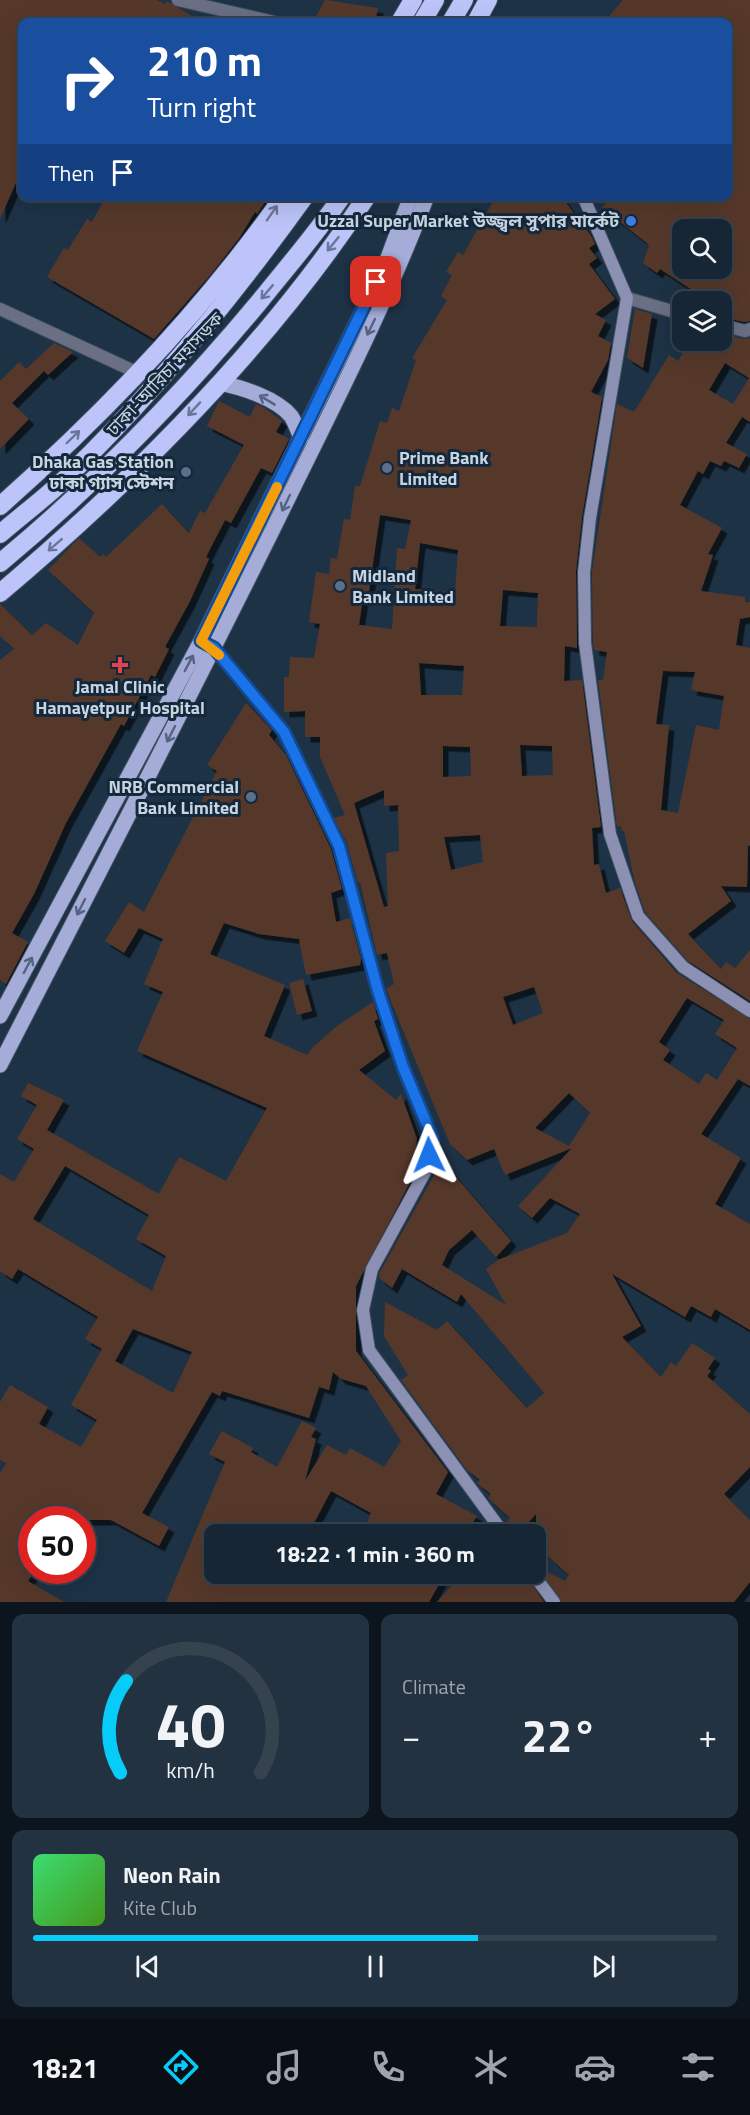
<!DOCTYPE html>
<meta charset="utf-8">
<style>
:root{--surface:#162634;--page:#233240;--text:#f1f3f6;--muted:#9ea5ac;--line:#35434f;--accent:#07cbf9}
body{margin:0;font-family:"Titillium Web","Noto Sans Bengali",sans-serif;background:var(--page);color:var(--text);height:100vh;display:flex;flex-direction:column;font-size:22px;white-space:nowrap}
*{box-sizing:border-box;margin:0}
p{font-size:20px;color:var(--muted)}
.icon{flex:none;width:33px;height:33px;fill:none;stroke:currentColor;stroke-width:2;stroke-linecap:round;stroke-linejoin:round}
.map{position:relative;height:1602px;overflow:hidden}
.drawer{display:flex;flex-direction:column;gap:12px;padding:12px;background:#0c151d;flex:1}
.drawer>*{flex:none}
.guide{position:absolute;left:18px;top:18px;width:714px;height:183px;border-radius:12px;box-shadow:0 6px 24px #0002,0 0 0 2px var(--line);background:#1a4fa0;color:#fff;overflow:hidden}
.buttons{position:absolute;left:672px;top:219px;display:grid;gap:12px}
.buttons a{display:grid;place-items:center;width:60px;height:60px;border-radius:12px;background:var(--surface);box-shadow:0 6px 24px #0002,0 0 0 2px var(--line);font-size:30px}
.speed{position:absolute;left:18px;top:1506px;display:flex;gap:12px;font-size:30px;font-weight:700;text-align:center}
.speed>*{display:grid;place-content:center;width:78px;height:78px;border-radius:50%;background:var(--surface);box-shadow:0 6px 24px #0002,0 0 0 2px var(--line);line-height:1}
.speed .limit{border:9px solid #d22;background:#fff;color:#111}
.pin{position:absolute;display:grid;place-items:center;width:51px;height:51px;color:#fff;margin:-26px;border-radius:12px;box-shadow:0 3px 9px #0006}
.me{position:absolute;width:66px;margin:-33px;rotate:358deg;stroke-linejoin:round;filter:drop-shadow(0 0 4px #0008)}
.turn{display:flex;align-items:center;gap:21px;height:126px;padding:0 30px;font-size:27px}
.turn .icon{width:78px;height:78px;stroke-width:2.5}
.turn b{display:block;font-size:42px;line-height:51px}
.then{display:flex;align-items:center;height:57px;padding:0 30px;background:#0003;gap:12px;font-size:22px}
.big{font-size:45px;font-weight:700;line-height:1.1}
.drawer .widget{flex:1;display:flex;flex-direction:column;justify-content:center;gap:9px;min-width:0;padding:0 21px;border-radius:12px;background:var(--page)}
.drawer .dial{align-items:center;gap:0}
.dial svg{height:156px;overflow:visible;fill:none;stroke:var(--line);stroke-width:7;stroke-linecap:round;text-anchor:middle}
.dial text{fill:var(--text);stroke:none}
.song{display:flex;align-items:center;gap:18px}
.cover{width:72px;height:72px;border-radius:9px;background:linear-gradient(135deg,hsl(140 70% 55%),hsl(100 70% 35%))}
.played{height:6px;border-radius:3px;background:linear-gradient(90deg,var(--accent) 65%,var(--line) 65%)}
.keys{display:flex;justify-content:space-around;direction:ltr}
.heat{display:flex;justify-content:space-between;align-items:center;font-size:33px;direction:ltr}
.drawer .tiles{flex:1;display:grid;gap:12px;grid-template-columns:1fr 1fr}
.widget:last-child{grid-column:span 2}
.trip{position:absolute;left:204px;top:1524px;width:342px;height:60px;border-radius:12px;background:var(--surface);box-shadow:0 6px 24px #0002,0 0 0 2px var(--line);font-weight:700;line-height:60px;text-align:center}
.dock{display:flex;height:96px;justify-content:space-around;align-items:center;background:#090f15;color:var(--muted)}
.dock .icon{width:42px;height:42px}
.dock .selected{color:var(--accent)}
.dock b{font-size:27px;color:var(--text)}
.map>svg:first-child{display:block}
.building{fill:#54392b;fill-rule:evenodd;filter:url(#shadow)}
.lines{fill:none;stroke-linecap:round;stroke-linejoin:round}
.street-casing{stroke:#3c4f62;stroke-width:14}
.secondary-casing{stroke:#3c4f62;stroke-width:14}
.primary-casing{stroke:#3c4f62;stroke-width:17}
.highway-casing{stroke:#3c4f62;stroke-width:20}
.street{stroke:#6b6f84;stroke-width:12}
.secondary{stroke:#8c91b3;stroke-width:12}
.primary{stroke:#a5acd8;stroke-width:15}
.highway{stroke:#bcc4f9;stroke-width:18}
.oneway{stroke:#68769a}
.oneway2{stroke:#556382}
.route-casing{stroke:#114b97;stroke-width:15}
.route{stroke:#1a73e8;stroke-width:10}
.slow{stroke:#f59e0b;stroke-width:10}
.shop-dot{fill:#3f7fe0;stroke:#14283c;stroke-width:2}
.service-dot{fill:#5c6f8a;stroke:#14283c;stroke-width:2}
.health-dot{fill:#e0444e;stroke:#14283c;stroke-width:2}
.labels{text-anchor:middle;stroke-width:6;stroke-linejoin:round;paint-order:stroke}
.poi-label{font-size:18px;font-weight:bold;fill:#c7d4e1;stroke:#14283c;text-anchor:end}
.street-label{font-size:18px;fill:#c7d4e1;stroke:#14283c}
</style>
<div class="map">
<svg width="750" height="1602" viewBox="0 0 750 1602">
<defs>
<filter id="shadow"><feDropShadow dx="5.5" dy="5.5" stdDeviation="0" flood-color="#0009"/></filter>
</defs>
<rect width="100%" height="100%" fill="#1e3246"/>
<g class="building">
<polygon points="0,0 156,0 165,4 167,1 202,22 22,22 22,169 0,219"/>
<polygon points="325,0 378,8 375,22 313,22"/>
<path d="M623 0H750V321L744 322 722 317V302H696L700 295 660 269 657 273 643 263 649 246 647 243 602 208 611 196H728V22H604ZM702 224 712 230H722V268H682V230H698Z"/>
<polygon points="106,196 228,196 243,205 229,196 269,196 257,214 255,212 240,237 212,273 154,339 47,277 64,248 68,250 87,219 92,222"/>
<path d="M496 196H561L592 237 595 244 589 248 597 258 589 264 615 299 595 314 606 320 598 336 611 343 608 360 591 392 602 397 582 517 576 571 577 648 565 646 564 681 582 680 601 827 592 828 594 865 599 864 606 893 620 888 632 921 677 973 750 1019V1086L738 1079 701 1134 741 1158 715 1204 750 1224V1330L715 1309 711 1317 691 1306 685 1317 612 1274 641 1326 622 1337 661 1377 671 1362 676 1366 692 1343 715 1358 708 1369 711 1371 707 1376 750 1414V1467L724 1494 750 1520V1582L734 1602H562L536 1566 565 1581 569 1575 536 1546V1514L520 1532 507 1521 510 1518 488 1498 491 1494 477 1483 480 1480 467 1470 401 1380 408 1375 384 1336 385 1302 437 1330 447 1321 527 1408 544 1393 461 1294 457 1302 402 1269 392 1288 379 1278 380 1272 442 1161 511 1241 496 1257 472 1230 449 1250 442 1265 506 1305 486 1269 498 1260 567 1233 580 1214 550 1198 532 1218 518 1206 572 1148 505 1175 494 1149 467 1160 450 1144 386 989 394 984 387 953 377 955 360 882 358 883 347 843 334 818 345 815 320 757V737H305V711L284 712V677H289L290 657 314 658 320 624 309 622 316 572 329 574 331 558 337 559 344 519 350 520 355 486H360L380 421 387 423 392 408 399 411 416 360 412 358 447 300 441 296 452 275 446 272 458 252 463 255ZM380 515 411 520 405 549 397 548 392 629 359 625 363 597 368 598ZM420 543 458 550 455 592 415 589ZM503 590 538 593 537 627 500 626ZM419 663 464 666 462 695H421ZM520 745 552 746 553 775 522 776ZM443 746 470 747 471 776 443 777ZM384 790V806L398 805 399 851 386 853 388 906 384 907 354 803ZM480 835 483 862 451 870 444 837ZM534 987 543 1013 513 1025 503 997ZM687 998 724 1020 715 1034 737 1048 717 1080 706 1073 699 1084 663 1060 670 1050 659 1042ZM569 1093 590 1113 569 1146 535 1128Z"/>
<polygon points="635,309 652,314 643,368 627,358"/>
<path d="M722 333 743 339 750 338V422L742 417 726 443 747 454 739 468 724 461 721 466 710 461 703 474 698 471 680 505 722 528 708 554 713 555 701 591 745 597V602H750V617L740 619 736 645 750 648V846L748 845 747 887 721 886 731 901 688 934 721 969 726 962 735 968 750 950V1001L688 961 645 912 635 883 624 831 622 832 621 826 617 827 598 680H603L607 652 594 650 593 642 592 572 617 404 634 412 669 355 678 361 691 340H722ZM725 363 749 378 733 404 709 390ZM663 671 695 672 691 690 724 696 719 730 696 725 678 813 661 810 669 725 656 724Z"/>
<polygon points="54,343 73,352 48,375 44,371 12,403 29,419 0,449 0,381 19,362 26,369"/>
<polygon points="219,401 250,417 256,404 263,407 282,421 276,432 289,439 272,473 261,468 231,523 225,520 206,557 209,559 190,601 165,647 169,649 155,677 151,675 124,726 121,724 66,823 34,894 12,933 28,942 6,984 0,980 0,660 14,649 0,636 0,604 32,635 46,623 78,645 94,613 48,570 79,538 100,557 103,554 106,557 162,504 189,533 200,511 205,513 244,445 207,426"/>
<path d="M246 703 272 730 269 735 286 755 331 849 342 889 331 893 336 922 350 918 361 959 360 965 306 975 299 939 259 934 224 923 210 954 285 985 264 1036 307 1055 313 1047 337 1026 373 1002 378 1019 374 1021 385 1051 359 1070 396 1100 401 1094 417 1139 413 1164 418 1167 356 1286V1351L448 1472 436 1494 477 1516 466 1534H368L373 1525 367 1522 371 1513 331 1491 308 1534H214V1574H445L429 1602H166L225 1462 209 1454 222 1431 253 1448 251 1452 277 1467 302 1421 316 1428 311 1437 316 1439 305 1481 327 1445 346 1455 350 1448 384 1467 401 1441 366 1386 341 1379 333 1372 329 1390 319 1387 309 1418 222 1391 220 1396 212 1392 142 1513 169 1527 159 1546 111 1520H32V1575L28 1581 64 1602H0V1473L6 1463 0 1460V1402L10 1385 48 1407 39 1424 81 1447 97 1420 71 1405 102 1349 85 1339 98 1317 18 1269 12 1279 0 1271V1174L14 1182 34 1149 17 1139 37 1105 21 1096 28 1083 64 1100 47 1130 159 1194 179 1157 226 1181 267 1108 137 1051 163 992 144 984 163 939 139 928 124 953 105 941 129 902 144 912 217 771 207 765ZM65 1166 149 1215 136 1239 166 1256 152 1291 33 1219ZM133 1329 192 1352 173 1393 115 1361Z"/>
<polygon points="303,979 312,1011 297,1015 289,983"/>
<polygon points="462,1574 525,1574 544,1602 437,1602"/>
</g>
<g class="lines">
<defs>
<g id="street">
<polyline points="178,0 274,22"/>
<polyline points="627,298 682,314"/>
<polyline points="0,309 138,373"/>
<polyline points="722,325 745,331 750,329"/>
</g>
<g id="secondary">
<polyline points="583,196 627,298 590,518 584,572 585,643 610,834 638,916 683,967 750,1011"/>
<polyline points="207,645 214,648 284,732 339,846 378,991 403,1067 433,1139 425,1172 372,1269 363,1310 369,1350 504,1534"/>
<polyline points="533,1574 554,1602"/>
</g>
<g id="primary">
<path d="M219 383C241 387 276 398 291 416 295 422 298 431 301 438"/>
<polyline points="0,1016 201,641 386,263 411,196"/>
<path d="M0 1065C92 886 185 707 274 527 327 418 384 310 427 196"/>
</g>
<g id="highway">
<polyline points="400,22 413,0"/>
<polyline points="422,22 435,0"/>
<polyline points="451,22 464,0"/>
<polyline points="476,22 488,0"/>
<path d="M0 506C105 413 203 311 284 196"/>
<path d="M0 534C22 515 45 498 66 478 155 392 233 296 305 196"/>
<path d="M0 563C95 484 181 396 260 301 288 266 317 233 342 196"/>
<path d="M0 593C136 478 269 345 367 196"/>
</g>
</defs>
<use href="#street" class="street-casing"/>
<use href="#secondary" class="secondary-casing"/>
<use href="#primary" class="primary-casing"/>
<use href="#highway" class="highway-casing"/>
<use href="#street" class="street"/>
<use href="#secondary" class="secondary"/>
<use href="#primary" class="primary"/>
<use href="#highway" class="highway"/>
</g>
<defs><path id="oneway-shaft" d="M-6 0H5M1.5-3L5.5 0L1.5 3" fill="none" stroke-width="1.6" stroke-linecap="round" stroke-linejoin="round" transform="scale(1.5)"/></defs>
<g class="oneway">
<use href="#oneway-shaft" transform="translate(272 213) rotate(-55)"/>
<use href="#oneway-shaft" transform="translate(333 244) rotate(129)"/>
<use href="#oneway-shaft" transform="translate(267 292) rotate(130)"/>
<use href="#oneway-shaft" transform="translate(194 409) rotate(133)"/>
<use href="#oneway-shaft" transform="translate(73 437) rotate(-44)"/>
<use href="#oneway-shaft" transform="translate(55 545) rotate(139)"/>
</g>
<g class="oneway2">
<use href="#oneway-shaft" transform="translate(371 327) rotate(116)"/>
<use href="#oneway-shaft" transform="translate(267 400) rotate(-149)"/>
<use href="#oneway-shaft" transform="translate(286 503) rotate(116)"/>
<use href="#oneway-shaft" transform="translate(189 663) rotate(-62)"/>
<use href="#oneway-shaft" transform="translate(171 734) rotate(117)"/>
<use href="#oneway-shaft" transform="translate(81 907) rotate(117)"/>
<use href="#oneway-shaft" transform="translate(28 965) rotate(-62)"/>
</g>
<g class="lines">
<defs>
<polyline id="route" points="376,282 201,641 214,648 284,732 339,846 378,991 403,1067 433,1139 429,1155"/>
</defs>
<use href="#route" class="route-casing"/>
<use href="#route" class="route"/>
<polyline class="slow" points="219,655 201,641 277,487"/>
</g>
<circle class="shop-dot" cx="631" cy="221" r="6"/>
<g class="service-dot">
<circle cx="387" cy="468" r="6"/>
<circle cx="186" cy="472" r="6"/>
<circle cx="340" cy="586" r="6"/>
<circle cx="251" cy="797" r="6"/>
</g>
<path class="health-dot" d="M117 656h6v6h6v6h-6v6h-6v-6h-6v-6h6z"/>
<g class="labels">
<g class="poi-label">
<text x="619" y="227">Uzzal Super Market উজ্জ্বল সুপার মার্কেট</text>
<text x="399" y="464" text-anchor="start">Prime Bank<tspan x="399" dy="21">Limited</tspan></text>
<text x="174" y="468">Dhaka Gas Station<tspan x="174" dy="21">ঢাকা গ্যাস স্টেশন</tspan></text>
<text x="352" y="582" text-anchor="start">Midland<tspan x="352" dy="21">Bank Limited</tspan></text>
<text x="120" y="693" text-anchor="middle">Jamal Clinic<tspan x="120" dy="21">Hamayetpur, Hospital</tspan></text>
<text x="239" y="793">NRB Commercial<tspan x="239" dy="21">Bank Limited</tspan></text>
</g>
<g class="street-label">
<text transform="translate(165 374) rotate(-47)" y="6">ঢাকা-আরিচা মহাসড়ক</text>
</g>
</g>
</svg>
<div class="buttons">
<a><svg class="icon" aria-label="search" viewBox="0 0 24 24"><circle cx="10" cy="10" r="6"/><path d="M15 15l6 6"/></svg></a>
<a><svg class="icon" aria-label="layers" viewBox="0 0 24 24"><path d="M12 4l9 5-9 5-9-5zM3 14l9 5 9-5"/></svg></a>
</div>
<div class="speed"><div class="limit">50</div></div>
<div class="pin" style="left:376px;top:282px;background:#d93025"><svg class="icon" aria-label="arrive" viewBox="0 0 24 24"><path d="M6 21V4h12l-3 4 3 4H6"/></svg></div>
<svg class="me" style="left:429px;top:1155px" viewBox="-20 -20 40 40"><path d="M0-17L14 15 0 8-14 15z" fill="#1a73e8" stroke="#fff" stroke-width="4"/></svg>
<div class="trip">18:22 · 1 min · 360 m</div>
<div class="guide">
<div class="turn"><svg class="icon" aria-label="right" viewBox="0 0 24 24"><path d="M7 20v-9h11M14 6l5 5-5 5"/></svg><div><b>210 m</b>Turn right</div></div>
<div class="then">Then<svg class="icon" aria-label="arrive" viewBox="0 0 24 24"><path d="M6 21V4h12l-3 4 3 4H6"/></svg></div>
</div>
</div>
<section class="drawer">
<div class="tiles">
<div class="widget dial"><svg viewBox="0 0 100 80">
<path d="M14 69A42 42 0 1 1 86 69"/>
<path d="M14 69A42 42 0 0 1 17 22" stroke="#07cbf9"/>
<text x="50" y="56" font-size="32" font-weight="700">40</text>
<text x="50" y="72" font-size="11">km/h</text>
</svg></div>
<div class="widget"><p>Climate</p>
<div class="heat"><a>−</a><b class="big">22°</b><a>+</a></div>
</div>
<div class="widget">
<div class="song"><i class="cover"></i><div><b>Neon Rain</b><p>Kite Club</p></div></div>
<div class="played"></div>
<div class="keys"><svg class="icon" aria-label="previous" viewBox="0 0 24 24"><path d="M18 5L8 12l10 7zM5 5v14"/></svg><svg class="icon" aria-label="pause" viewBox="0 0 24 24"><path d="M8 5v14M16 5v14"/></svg><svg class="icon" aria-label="next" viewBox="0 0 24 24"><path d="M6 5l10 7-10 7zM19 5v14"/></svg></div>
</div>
</div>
</section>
<nav class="dock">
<b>18:21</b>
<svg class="icon selected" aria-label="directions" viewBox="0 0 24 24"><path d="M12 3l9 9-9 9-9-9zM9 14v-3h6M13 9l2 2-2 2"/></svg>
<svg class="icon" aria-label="music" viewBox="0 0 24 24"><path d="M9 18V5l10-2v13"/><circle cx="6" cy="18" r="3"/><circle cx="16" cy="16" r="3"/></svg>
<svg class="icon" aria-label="phone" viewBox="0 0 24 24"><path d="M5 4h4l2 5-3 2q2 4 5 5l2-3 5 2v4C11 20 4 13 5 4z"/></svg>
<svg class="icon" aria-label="climate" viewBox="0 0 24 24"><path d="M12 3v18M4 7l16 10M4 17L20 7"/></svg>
<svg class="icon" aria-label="car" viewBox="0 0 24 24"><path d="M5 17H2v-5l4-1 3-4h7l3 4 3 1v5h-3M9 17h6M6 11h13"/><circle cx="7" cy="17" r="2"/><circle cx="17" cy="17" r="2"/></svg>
<svg class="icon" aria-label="filters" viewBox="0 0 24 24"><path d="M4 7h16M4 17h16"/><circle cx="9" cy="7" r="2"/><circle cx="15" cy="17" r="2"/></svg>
</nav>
